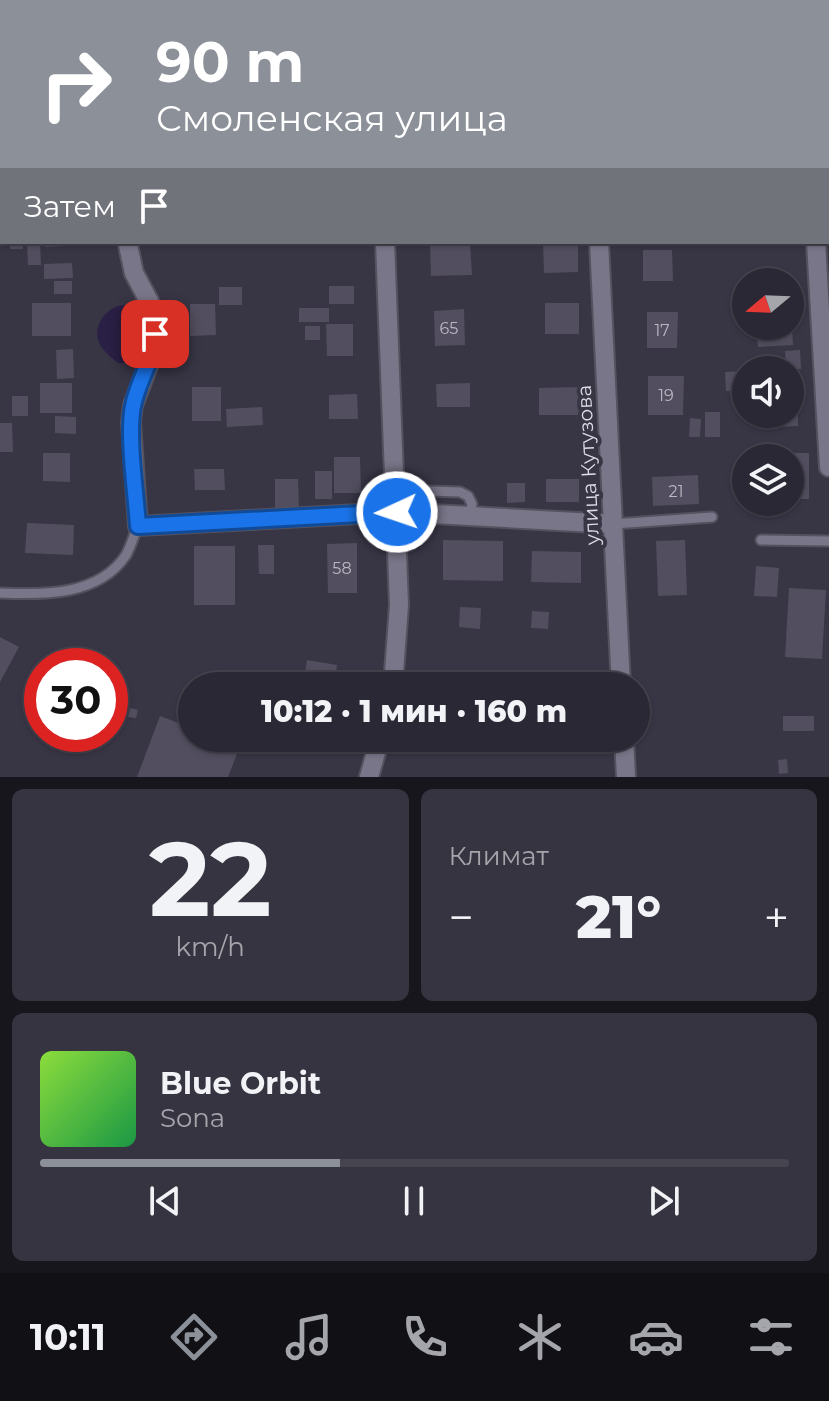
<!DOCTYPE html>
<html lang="ru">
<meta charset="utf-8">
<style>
:root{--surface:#2a2834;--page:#363440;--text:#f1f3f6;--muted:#a5a6ac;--line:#46444f;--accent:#8c9099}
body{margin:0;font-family:Montserrat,sans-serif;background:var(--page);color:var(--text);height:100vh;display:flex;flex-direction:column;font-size:30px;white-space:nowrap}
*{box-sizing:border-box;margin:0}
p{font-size:26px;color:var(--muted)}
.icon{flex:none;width:44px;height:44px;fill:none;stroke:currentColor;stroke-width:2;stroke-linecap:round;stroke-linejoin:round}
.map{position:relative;height:777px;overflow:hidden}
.side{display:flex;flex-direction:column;gap:12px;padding:12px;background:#17161d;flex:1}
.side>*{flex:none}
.guide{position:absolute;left:0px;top:0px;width:830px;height:244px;box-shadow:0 2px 6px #0004,0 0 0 2px var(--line);background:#8c9099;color:#fff;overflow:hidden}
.needle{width:52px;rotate:251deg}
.tools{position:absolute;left:732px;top:268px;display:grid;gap:16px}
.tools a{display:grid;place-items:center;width:72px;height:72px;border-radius:50%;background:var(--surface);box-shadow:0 2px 6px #0004,0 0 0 2px var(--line);font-size:40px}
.speed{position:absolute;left:24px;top:648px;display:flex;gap:16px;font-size:40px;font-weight:700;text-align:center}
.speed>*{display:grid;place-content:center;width:104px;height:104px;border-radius:50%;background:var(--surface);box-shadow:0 2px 6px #0004,0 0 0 2px var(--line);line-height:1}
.speed .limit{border:12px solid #d22;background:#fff;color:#111}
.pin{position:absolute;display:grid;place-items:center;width:68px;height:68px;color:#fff;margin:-34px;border-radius:16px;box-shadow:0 4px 12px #0006}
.me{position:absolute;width:88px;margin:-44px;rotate:267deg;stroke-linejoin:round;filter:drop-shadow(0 0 6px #0008)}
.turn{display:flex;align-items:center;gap:28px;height:168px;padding:0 24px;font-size:36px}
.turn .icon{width:104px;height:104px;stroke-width:2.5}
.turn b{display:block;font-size:56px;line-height:68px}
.then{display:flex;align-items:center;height:76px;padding:0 24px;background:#0003;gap:16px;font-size:30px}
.big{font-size:60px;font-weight:800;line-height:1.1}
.side .card{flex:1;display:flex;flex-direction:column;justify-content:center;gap:12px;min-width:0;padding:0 28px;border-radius:12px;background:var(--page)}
.side .dial{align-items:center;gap:0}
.dial b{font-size:104px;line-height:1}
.song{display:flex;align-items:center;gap:24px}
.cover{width:96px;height:96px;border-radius:12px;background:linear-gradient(135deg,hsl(90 70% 55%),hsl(140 70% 35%))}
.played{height:8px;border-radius:4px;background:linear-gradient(90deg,var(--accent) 40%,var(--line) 40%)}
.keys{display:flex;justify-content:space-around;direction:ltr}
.heat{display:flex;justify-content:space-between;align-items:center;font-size:44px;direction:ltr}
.side .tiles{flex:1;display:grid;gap:12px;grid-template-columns:1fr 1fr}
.card:last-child{grid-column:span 2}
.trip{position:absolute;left:178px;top:672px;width:472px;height:80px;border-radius:40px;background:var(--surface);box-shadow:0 2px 6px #0004,0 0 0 2px var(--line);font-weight:800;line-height:80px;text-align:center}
.dock{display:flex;height:128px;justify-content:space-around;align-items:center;background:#111015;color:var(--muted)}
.dock .icon{width:56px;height:56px}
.dock .current{color:var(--accent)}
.dock b{font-size:36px;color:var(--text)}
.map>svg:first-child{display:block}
.water{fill:#2a1f44}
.building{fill:#524e5f}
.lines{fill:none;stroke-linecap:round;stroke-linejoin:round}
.service-casing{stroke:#55525f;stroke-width:13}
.minor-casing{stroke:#55525f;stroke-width:22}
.service{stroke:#7a7689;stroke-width:9}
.minor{stroke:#7a7689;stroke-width:18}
.route-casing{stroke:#114b97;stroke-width:20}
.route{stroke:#1a73e8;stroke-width:14}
.labels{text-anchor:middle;stroke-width:8;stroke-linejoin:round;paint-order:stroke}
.number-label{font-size:16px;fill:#bbb8c4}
.street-label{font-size:20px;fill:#dedce6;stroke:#383545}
</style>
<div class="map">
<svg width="829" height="777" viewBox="0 0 829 777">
<rect width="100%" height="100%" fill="#383545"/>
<path class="water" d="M124 305 132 309 139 321 133 351 125 363H118C113 359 107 354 103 349 89 332 103 307 124 305Z"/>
<g class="building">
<rect x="10" y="242" width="13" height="7"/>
<polygon points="27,242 40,242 41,265 28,265"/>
<polygon points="44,242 65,242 65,246 45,247"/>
<rect x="212" y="242" width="23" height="4"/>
<polygon points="430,242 470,242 472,275 431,276"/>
<polygon points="543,242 578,242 578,272 544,273"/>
<polygon points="643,250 672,250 673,281 643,281"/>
<polygon points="72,263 73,278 44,279 44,264"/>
<rect x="54" y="281" width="18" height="13"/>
<rect x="329" y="286" width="25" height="18"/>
<rect x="219" y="287" width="23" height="18"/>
<rect x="32" y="303" width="39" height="33"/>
<rect x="545" y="303" width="34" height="31"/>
<polygon points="190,304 215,304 216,335 190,336"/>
<rect x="299" y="308" width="30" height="14"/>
<polygon points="464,309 465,345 435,346 434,311"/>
<polygon points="647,312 678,312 677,348 647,348"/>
<polygon points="326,324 353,324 353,356 327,356"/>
<rect x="305" y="326" width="15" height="14"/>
<polygon points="756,326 792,326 793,345 758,347"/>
<polygon points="73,349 74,378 57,379 56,350"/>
<polygon points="800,350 801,369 786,369 785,351"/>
<polygon points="746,371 746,390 726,391 725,372"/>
<polygon points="648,376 684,376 683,415 648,415"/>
<rect x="40" y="383" width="32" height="30"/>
<polygon points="470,383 470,407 437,407 436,384"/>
<polygon points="790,384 797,384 798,426 777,427 776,414 790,414"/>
<rect x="192" y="387" width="29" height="34"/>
<polygon points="583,387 583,415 539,415 539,388"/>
<polygon points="357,394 358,419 329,419 329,395"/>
<rect x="12" y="396" width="16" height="20"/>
<polygon points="262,407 263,425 227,427 226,409"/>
<rect x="705" y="412" width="15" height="25"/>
<polygon points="55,416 76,417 76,434 55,433"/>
<polygon points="690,418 701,419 700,437 689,437"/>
<polygon points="0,423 12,423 13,452 0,452"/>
<polygon points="43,453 70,453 70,482 43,481"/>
<polygon points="787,453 809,453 809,499 790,499 790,458 787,458"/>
<polygon points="334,457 360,457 361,493 334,493"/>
<polygon points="194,469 224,469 225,490 195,490"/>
<rect x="315" y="471" width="17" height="28"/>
<polygon points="698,475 699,504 653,506 652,477"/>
<polygon points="275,479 298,479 299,508 275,509"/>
<rect x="546" y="479" width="33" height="23"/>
<polygon points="507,483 525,483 525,502 507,503"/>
<polygon points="27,523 74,525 73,555 25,553"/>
<polygon points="443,540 503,541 503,581 443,580"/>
<polygon points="685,540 687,595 658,596 656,541"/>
<polygon points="357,543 357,593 328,593 327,544"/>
<polygon points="258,545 274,545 274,574 259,574"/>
<rect x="194" y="546" width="41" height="59"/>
<polygon points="532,551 581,552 581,583 531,582"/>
<polygon points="756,566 779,568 777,597 754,596"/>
<polygon points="789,588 826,590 822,659 785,657"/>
<polygon points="460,607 481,608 480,629 459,627"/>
<polygon points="532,611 549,612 548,629 531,628"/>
<polygon points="0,637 19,647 0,682"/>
<polygon points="307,660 337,665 334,686 303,686"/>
<polygon points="130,708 138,710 136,718 128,717"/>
<polygon points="160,716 192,728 192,738 219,738 240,746 228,777 137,777"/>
<rect x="783" y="716" width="31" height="15"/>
<polygon points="787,759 788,773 779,774 778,760"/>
</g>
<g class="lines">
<defs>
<g id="service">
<polyline points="396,490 460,492 468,496 472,504 470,516"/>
<polyline points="613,524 712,517"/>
<polyline points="761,540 829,541"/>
<path d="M0 593C43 595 99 596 126 555 131 546 134 535 138 526"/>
</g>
<g id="minor">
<polyline points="375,0 375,2"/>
<polyline points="590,0 590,2"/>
<polyline points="805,0 805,2"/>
<polyline points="0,44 2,44"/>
<polyline points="385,242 399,605 393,686"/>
<polyline points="599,242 621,686"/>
<polyline points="816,242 829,467"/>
<polyline points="128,245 134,273 149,301 155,334 153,353 133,405 131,422 138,526 397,512 613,524"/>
<polyline points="624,738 626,777"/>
<polyline points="369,777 380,738"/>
</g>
</defs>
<use href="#service" class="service-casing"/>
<use href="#minor" class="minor-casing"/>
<use href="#service" class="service"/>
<use href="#minor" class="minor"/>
</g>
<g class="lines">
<defs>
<path id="route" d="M155 334C152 363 138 381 133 406 127 435 136 494 138 526L397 512"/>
</defs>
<use href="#route" class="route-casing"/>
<use href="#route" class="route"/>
</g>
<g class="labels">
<g class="number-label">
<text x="449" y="334">65</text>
<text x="662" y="336">17</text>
<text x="666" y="401">19</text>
<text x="676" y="497">21</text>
<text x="342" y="574">58</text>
</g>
<g class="street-label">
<text transform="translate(588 465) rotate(-93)" y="7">улица Кутузова</text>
</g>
</g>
</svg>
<div class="tools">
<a><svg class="needle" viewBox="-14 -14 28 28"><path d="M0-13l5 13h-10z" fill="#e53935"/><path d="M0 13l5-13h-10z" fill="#a5a6ac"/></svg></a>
<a><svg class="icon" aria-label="sound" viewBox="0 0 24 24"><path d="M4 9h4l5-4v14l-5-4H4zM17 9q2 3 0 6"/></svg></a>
<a><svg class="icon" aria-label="layers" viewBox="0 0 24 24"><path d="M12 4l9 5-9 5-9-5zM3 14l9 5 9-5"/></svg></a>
</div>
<div class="speed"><div class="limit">30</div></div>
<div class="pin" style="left:155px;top:334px;background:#d93025"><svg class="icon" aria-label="arrive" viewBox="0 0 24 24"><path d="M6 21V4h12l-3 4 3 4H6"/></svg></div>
<svg class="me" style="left:397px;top:512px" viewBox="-20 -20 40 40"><circle r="17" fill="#1a73e8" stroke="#fff" stroke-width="3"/><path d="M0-11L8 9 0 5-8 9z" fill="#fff"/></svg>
<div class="trip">10:12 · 1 мин · 160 m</div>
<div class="guide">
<div class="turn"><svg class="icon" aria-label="right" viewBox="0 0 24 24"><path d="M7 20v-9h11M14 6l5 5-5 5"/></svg><div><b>90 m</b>Смоленская улица</div></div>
<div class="then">Затем<svg class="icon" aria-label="arrive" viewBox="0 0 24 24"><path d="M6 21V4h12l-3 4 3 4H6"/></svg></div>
</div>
</div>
<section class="side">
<div class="tiles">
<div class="card dial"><b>22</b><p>km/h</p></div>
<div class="card"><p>Климат</p>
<div class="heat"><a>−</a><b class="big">21°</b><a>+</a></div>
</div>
<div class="card">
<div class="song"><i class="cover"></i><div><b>Blue Orbit</b><p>Sona</p></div></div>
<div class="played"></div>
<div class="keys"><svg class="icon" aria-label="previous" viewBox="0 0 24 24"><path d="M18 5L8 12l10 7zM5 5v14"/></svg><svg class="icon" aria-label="pause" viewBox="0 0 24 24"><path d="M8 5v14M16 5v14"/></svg><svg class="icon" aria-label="next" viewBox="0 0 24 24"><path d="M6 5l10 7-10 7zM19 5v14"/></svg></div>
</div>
</div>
</section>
<nav class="dock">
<b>10:11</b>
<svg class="icon current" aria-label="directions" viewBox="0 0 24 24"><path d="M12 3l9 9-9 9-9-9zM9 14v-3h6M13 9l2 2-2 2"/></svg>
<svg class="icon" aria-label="music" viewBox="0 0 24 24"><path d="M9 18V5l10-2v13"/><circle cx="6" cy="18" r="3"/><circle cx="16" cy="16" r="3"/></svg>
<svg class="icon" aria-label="phone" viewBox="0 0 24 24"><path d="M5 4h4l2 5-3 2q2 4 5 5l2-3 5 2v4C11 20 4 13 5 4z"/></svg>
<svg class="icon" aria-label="climate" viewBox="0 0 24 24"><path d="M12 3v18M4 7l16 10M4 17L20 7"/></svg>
<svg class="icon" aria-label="car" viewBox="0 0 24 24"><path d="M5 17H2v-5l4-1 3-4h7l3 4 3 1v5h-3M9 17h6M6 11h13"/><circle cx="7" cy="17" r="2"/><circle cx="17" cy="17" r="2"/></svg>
<svg class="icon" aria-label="filters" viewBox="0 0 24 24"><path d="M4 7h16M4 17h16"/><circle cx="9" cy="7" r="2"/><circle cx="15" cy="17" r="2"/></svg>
</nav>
